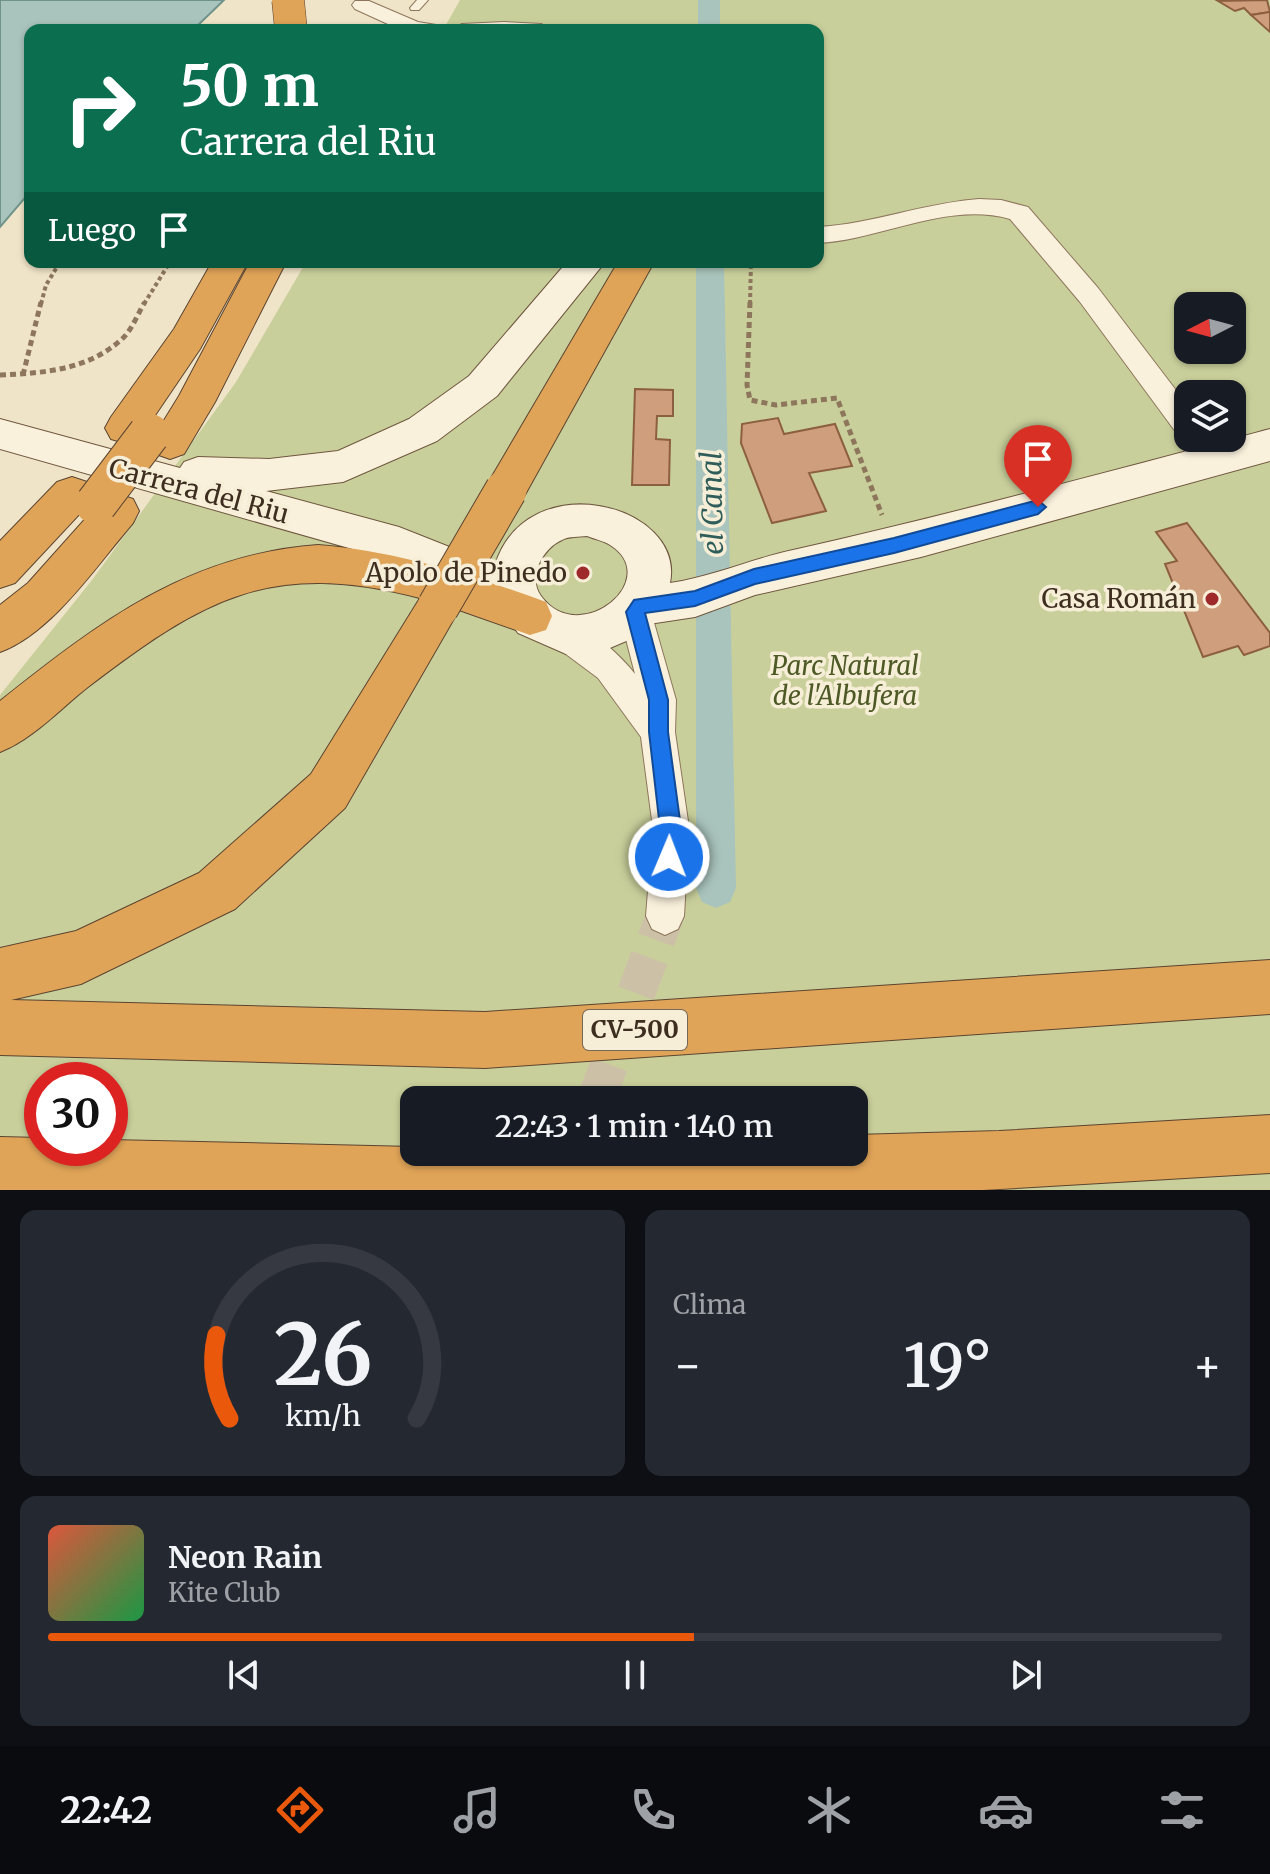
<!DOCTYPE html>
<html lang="es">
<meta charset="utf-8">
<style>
:root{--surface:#171b24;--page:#242831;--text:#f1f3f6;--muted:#9ea1a6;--line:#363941;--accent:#ea580c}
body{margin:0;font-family:Merriweather,serif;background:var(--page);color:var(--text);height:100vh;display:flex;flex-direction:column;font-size:30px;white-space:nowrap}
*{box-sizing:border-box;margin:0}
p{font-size:26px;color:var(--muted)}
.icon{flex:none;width:44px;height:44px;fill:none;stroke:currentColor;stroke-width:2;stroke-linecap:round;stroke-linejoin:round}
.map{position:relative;height:1190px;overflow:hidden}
.details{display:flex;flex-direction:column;gap:20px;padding:20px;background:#0d0f14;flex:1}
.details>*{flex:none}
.hud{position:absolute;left:24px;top:24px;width:800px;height:244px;border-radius:16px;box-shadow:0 2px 6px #0004;background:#0b6e4f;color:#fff;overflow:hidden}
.needle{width:52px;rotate:264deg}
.controls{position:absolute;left:1174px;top:292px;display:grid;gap:16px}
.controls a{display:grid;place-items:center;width:72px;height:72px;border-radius:16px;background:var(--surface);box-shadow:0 2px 6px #0004;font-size:40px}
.speed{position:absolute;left:24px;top:1062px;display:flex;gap:16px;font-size:40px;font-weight:700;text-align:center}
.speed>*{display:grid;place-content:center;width:104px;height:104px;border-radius:50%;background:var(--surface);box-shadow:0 2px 6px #0004;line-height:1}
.speed .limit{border:12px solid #d22;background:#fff;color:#111}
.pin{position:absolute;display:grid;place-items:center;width:68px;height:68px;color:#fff;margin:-82px -34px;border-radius:50% 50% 50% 0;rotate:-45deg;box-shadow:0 0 8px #0007}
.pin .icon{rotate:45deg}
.me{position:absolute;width:88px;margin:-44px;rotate:1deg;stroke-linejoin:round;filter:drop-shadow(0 0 6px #0008)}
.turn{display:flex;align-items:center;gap:28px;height:168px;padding:0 24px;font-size:36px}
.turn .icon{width:104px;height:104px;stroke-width:2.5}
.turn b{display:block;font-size:56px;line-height:68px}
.then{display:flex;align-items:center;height:76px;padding:0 24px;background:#0003;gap:16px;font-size:30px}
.big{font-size:60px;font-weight:600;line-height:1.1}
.details .tile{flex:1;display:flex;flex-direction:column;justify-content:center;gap:12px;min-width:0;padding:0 28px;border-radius:16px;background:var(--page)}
.details .dial{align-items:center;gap:0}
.dial svg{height:208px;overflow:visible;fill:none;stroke:var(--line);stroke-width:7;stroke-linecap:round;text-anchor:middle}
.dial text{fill:var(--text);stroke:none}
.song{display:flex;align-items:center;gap:24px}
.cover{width:96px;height:96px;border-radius:12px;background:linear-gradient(135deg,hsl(10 70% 55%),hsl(140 70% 35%))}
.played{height:8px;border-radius:4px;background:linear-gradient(90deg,var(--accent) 55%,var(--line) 55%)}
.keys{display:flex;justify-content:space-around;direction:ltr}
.heat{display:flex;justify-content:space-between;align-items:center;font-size:44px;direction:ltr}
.details .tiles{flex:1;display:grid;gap:20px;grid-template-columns:1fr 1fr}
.tile:last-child{grid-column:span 2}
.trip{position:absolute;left:400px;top:1086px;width:468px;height:80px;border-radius:16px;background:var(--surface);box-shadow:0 2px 6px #0004;font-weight:600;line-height:80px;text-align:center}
.tab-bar{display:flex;height:128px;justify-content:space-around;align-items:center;background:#090b0e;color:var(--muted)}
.tab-bar .icon{width:56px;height:56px}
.tab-bar .selected{color:var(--accent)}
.tab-bar b{font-size:36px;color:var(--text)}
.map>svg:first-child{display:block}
.green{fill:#c9cf9b;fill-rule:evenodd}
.water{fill:#a9c4bc;stroke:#6f938a;stroke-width:2}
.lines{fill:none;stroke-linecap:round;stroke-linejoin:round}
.canal{fill:#a9c4bc;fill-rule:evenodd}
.building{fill:#cf9f7d;stroke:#8d5f41;stroke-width:2}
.street-tunnel{stroke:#ccc0a6;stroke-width:38;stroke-dasharray:38 19;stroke-linecap:butt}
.lane-casing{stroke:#8d765c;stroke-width:2}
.street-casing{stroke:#8d765c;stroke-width:2}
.secondary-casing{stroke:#6f573f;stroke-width:2}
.highway-casing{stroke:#5b4430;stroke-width:2}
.path-far1{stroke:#8d765c;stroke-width:4;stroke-dasharray:4 3;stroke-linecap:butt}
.path{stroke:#8d765c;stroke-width:5;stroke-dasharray:6 4;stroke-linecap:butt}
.lane{fill:#faf1dc;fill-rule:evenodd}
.street{fill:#faf1dc;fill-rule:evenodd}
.secondary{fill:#faf1dc;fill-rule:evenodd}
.highway{fill:#e0a458;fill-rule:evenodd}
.highway-bridge-far1-casing{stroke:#5b4430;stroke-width:33;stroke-linecap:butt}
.highway-bridge-casing{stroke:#5b4430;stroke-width:43;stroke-linecap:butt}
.highway-bridge-far1{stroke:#e0a458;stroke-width:32}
.highway-bridge{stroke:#e0a458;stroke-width:41}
.route{fill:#1a73e8;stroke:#114b97;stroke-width:2}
.poi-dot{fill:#9e2a2b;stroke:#f7eed8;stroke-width:3}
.labels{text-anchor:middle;stroke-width:7;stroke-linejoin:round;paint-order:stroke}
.shield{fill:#f7eed8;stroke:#756857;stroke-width:2}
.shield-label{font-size:24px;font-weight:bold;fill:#3d2e20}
.street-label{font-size:26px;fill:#3d2e20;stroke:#f7eed8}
.poi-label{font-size:26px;fill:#3d2e20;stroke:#f7eed8;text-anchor:end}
.park-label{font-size:26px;font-style:italic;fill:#4d5a26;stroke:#f7eed8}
.water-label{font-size:28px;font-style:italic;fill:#2f5d5a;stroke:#f7eed8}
</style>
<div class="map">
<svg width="1270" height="1190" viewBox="0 0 1270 1190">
<rect width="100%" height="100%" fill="#f0e4c8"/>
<path class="green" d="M460 0H1270V1190H0V695L92 580 236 382 306 262H818V30H443ZM1188 306H1232V350H1188ZM1188 394H1232V438H1188ZM42 1080H110V1148H42ZM414 1100H854V1152H414Z"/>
<polygon class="water" points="0,0 224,0 193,30 30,30 30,192 0,227"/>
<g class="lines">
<g class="canal">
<rect x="698" y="0" width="22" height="30"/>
<polygon points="696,262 724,262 736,888 730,902 716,908 702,902 696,888"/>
</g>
</g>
<g class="building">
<polygon points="1267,0 1270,12 1251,15 1244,8 1235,11 1218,1"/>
<polygon points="1270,12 1270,32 1251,15"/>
<polygon points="635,389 673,390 673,416 657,416 656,439 670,440 669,485 632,485"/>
<polygon points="778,418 784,434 835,424 852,466 809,473 826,511 772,523 741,443 742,424"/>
<polygon points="1187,523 1270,633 1270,646 1244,655 1238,646 1203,657 1165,564 1177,561 1156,532"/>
</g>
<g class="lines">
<polyline class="street-tunnel" points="596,1100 665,916"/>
<defs>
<polygon id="lane" points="417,0 428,0 419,10 411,10 410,8"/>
<g id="street">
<polygon points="355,1 369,1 418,22 442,26 446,30 401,30 355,9 352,5"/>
<polygon points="504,22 541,24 552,30 451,30 462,24"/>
<path d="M979 199 1001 200 1028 207 1098 288 1188 406V438L1178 435 1080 302 1010 219C947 201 881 240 818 243V227C872 224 924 203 979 199Z"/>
<path d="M635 598 646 602 651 612 676 700 675 732 689 828 684 916 678 929 665 935 652 929 646 916 653 828 641 737 598 678 551 643 547 633 551 623C553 622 562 619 564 619 583 620 624 659 635 674L619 612 624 602Z"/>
</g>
<path id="secondary" d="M567 262H605L497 396 437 441 343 482 266 491 399 527 495 565C527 463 686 504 670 583 712 577 751 559 793 550 953 514 1111 471 1270 429V461L921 557 755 595 695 617 649 624 638 636 596 654H566L518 633 500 606 391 560 0 449V419L180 468 184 462 198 457 269 459 338 451 409 419 469 376ZM587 536C594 539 604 541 610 545 664 579 580 649 541 596 527 577 543 548 562 540 569 536 579 537 587 536Z"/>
<g id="highway">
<polygon points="212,262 248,262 200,349 139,439 125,443 111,439 105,428 111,417 174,329"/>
<polygon points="250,262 286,262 215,402 184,454 170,459 156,454 150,443 179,396"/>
<polygon points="618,262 654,262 521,502 506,507 491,502 485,490 491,478"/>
<polygon points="72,477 87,482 93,494 87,506 15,583 0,588 0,541 57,482"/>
<path d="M118 494 133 499 139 511 133 523C97 565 52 633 0 652V605L28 583 103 499Z"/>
<path d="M318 545C398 551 471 575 546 602L552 616 546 630 530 635 459 610 345 808 235 909 81 984 11 1000 485 1012 1270 960V1014L485 1068 0 1055V948L76 931 199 873 311 774 420 598C272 559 204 598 88 687 60 709 33 739 0 752V701C98 623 188 554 318 545Z"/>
<polygon points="1270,1115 1270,1173 983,1190 0,1190 0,1137 42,1138 42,1148 110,1148 110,1140 414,1147 414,1152 854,1152 854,1135 999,1131"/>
</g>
</defs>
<use href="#lane" class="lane-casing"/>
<use href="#street" class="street-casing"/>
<use href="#secondary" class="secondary-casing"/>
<use href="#highway" class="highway-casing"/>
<g class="path-far1">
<polyline points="729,262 743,262"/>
<polyline points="41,304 46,285 60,262"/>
<polyline points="144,304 170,262"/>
<polyline points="750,304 751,262"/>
</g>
<g class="path">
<polyline points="750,302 747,385 750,400 776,405 837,398 882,515"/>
<path d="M0 375C44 373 88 370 122 339 132 330 138 313 145 302"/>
<polyline points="23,375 41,302"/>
</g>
<use href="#lane" class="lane"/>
<use href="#street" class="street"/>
<use href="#secondary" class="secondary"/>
<use href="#highway" class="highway"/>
<defs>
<polyline id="highway-bridge-far1" points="288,0 291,30"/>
<g id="highway-bridge">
<polyline points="96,504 149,434"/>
<polyline points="438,607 506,490"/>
</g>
</defs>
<use href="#highway-bridge-far1" class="highway-bridge-far1-casing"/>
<use href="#highway-bridge" class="highway-bridge-casing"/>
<use href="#highway-bridge-far1" class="highway-bridge-far1"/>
<use href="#highway-bridge" class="highway-bridge"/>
</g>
<polygon class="route" points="1038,500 1046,507 1038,514 894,553 755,584 695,606 645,613 668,700 668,732 681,828 676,864 669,867 661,864 658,857 660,828 649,732 649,700 626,612 634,600 695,591 754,569 894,538"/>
<g class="poi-dot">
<circle cx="583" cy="573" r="8"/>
<circle cx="1212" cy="599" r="8"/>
</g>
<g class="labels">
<rect class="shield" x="583" y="1010" width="104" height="40" rx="6"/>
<g class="shield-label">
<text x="635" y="1038">CV-500</text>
</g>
<g class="street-label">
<text transform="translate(199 491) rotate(15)" y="9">Carrera del Riu</text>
</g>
<g class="poi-label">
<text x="567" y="582">Apolo de Pinedo</text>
<text x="1196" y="608">Casa Román</text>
</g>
<g class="park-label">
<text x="845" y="675">Parc Natural<tspan x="845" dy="30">de l'Albufera</tspan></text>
</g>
<g class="water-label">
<text transform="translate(712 503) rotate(-91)" y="10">el Canal</text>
</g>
</g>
</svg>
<div class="controls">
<a><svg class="needle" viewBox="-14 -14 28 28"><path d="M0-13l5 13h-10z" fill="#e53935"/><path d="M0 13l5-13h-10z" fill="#9ea1a6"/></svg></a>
<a><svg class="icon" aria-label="layers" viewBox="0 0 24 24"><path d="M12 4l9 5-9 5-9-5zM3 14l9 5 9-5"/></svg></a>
</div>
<div class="speed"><div class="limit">30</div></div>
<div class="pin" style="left:1038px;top:507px;background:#d93025"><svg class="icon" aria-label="arrive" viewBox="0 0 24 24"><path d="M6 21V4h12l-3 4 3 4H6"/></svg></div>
<svg class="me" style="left:669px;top:857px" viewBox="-20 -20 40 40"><circle r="17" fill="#1a73e8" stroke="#fff" stroke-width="3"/><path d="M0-11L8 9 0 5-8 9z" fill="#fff"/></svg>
<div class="trip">22:43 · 1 min · 140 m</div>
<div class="hud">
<div class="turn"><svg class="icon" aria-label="right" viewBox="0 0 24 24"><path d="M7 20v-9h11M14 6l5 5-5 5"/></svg><div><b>50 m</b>Carrera del Riu</div></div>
<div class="then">Luego<svg class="icon" aria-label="arrive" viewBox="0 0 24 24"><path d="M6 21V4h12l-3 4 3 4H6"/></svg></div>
</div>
</div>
<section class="details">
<div class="tiles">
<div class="tile dial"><svg viewBox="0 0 100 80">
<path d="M14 69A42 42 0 1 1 86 69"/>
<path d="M14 69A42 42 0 0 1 9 37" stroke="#ea580c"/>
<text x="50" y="56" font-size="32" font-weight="700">26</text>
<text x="50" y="72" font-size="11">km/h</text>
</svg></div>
<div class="tile"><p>Clima</p>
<div class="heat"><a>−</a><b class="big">19°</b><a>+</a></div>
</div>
<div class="tile">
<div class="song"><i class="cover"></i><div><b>Neon Rain</b><p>Kite Club</p></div></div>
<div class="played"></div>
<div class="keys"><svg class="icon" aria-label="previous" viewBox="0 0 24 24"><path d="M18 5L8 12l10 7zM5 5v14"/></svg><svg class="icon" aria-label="pause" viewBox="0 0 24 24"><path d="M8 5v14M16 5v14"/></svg><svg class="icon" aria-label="next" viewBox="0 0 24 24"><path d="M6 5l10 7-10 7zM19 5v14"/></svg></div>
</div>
</div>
</section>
<nav class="tab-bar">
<b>22:42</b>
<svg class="icon selected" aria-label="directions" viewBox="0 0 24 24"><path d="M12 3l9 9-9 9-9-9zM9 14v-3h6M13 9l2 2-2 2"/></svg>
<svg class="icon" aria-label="music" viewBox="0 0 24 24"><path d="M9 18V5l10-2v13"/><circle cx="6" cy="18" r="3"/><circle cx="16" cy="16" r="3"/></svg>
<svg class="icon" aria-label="phone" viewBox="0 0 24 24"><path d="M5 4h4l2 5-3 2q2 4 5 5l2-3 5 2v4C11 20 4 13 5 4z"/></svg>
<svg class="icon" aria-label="climate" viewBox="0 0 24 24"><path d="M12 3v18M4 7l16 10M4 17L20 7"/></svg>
<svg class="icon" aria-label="car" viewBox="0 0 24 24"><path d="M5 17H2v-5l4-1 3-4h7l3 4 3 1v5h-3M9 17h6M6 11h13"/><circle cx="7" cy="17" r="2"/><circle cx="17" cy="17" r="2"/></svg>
<svg class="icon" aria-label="filters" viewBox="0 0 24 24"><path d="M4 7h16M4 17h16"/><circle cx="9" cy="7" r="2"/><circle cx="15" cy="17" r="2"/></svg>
</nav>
